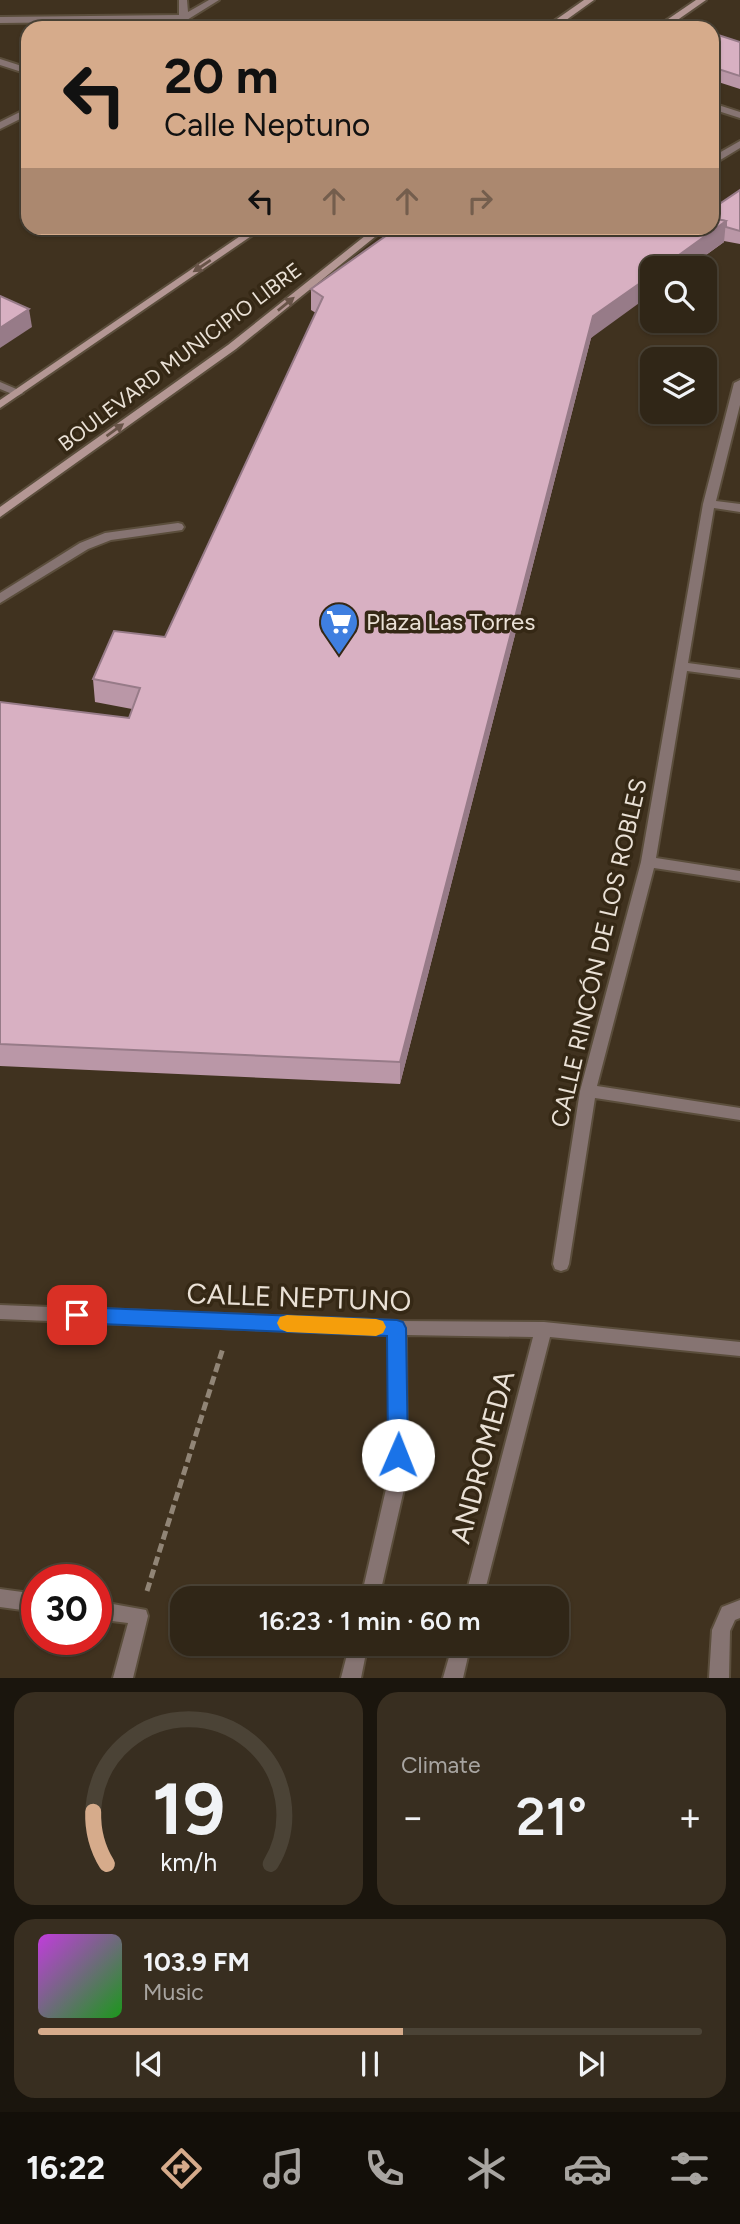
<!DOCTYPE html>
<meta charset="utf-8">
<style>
:root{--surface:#302617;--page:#382e20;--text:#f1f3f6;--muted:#a8a5a1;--line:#4b4336;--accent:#d6ab8b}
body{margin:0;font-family:Figtree,sans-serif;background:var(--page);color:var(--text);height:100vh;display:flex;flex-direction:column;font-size:26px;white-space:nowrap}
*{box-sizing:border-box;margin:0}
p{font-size:23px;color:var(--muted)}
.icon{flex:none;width:38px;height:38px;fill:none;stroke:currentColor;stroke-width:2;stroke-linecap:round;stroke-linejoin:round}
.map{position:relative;height:1678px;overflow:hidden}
.drawer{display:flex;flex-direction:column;gap:14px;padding:14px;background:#1a150d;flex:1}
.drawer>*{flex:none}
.top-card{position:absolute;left:21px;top:21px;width:698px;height:214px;border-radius:21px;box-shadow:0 2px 5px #0004,0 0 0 2px var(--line);background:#d6ab8b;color:#111;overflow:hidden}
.tools{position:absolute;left:640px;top:256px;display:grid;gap:14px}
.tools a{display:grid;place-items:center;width:77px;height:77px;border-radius:14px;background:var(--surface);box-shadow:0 2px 5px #0004,0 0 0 2px var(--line);font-size:35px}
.speed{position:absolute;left:21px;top:1564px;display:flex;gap:14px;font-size:35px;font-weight:700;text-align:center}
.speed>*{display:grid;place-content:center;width:91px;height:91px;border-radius:50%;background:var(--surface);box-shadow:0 2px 5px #0004,0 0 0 2px var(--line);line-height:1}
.speed .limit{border:10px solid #d22;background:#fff;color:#111}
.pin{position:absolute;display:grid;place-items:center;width:60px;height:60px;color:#fff;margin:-30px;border-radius:14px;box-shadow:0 4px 10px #0006}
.me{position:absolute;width:77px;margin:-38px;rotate:1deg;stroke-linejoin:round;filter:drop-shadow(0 0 5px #0008)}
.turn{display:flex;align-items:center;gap:24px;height:147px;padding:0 28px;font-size:32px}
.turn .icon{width:91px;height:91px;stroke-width:2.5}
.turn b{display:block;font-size:49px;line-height:60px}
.lanes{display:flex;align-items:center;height:66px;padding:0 28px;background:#0003;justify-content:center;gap:35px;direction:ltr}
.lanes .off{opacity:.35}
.big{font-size:52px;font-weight:600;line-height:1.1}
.drawer .tile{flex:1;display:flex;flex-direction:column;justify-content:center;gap:10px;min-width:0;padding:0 24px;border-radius:21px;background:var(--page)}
.drawer .dial{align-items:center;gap:0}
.dial svg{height:182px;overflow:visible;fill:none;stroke:var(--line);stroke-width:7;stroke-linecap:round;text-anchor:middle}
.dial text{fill:var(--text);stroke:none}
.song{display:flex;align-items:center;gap:21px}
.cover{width:84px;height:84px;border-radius:10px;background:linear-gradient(135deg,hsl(290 70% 55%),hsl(120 70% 35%))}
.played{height:7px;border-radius:4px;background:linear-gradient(90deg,var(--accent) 55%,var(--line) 55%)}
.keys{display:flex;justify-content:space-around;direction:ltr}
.heat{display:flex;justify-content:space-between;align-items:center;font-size:38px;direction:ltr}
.drawer .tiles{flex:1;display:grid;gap:14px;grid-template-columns:1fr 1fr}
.tile:last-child{grid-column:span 2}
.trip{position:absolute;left:170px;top:1586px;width:399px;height:70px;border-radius:21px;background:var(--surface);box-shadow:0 2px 5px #0004,0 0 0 2px var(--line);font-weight:600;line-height:70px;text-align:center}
.dock{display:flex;height:112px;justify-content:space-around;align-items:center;background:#130f09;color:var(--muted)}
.dock .icon{width:49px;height:49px}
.dock .current{color:var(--accent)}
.dock b{font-size:32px;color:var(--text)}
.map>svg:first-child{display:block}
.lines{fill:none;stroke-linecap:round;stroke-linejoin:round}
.lane-casing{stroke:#5b4e3c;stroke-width:4}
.street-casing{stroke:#5b4e3c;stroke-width:4}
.secondary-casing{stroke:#5b4e3c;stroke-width:4}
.path{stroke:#918576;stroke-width:5;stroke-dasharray:9 4.5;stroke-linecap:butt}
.lane{fill:#867472;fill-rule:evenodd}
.street{fill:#867472;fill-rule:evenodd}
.secondary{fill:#b49794;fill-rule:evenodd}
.wall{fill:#ba97a7}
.shaded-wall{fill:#977b88}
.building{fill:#d8b0c2;stroke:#977b88;stroke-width:2}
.oneway{fill:#685448}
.route{fill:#1a73e8;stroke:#114b97;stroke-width:2}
.slow{fill:#f59e0b}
.labels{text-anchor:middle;stroke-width:7;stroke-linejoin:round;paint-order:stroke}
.far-street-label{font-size:21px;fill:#eae1d6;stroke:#352815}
.poi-label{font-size:24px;fill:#eae1d6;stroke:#352815;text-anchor:start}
.street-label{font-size:24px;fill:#eae1d6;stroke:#352815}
.near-street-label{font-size:28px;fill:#eae1d6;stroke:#352815}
</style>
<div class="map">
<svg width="740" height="1678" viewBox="0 0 740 1678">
<rect width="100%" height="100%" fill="#40321f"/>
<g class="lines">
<defs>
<g id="lane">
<polygon points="391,21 407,26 409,28 388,26 386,24"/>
<polygon points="712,103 740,112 740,118 712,109"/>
<polygon points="740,141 740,148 712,165 712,157"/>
<polygon points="0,382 21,391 23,393 17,396 0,389"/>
<polygon points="178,523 182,524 184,527 182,530 111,540 88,549 0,603 0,593 80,543 105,533"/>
</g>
<g id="street">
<polygon points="179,0 187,0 188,12 209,0 219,0 174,28 163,28 174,21 0,23 0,17 179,15"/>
<polygon points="0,59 28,68 28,74 0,65"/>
<polygon points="28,108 28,115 0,129 0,122"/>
<polygon points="740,380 740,405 716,501 740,504 740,512 714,508 688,663 740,670 740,678 687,671 656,858 740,871 740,881 654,868 597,1086 740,1108 740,1120 595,1098 569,1264 567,1269 561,1271 555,1269 553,1264 580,1091 641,862 703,504 734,383"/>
<polygon points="0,1305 397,1321 544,1322 740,1342 740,1356 550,1337 483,1598 465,1598 533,1337 406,1335 407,1476 379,1598 361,1598 389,1476 389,1335 0,1319"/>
<polygon points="0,1589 37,1594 37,1612 0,1607"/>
<polygon points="740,1600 740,1618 735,1620 730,1631 729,1678 709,1678 712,1630 722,1607"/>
<polygon points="96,1601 146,1610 148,1616 133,1678 113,1678 128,1623 96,1619"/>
<polygon points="350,1643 368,1643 361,1678 341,1678"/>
<polygon points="453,1643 471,1643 463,1678 443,1678"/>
</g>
<g id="secondary">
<polygon points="584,0 594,0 555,28 544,28"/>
<polygon points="696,0 706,0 666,28 655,28"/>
<polygon points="252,228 263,228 0,408 0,400"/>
<polygon points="375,228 386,228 236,349 0,517 0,507 228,345"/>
</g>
</defs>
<use href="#lane" class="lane-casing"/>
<use href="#street" class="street-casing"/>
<use href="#secondary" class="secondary-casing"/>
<polyline class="path" points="147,1591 223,1348"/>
<use href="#lane" class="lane"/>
<use href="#street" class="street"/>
<use href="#secondary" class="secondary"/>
</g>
<g class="wall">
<polygon points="712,33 740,42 740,89 712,80"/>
<polygon points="740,190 740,244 724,241 724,242 688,268 653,268 591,338 400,1084 0,1066 0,702 129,718 132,709 95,702 93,679 165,637 316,313 311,310 311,289 712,228"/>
</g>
<g class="shaded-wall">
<polygon points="726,221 724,242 688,268 661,268"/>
<polygon points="653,274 653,293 591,338 400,1084 400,1062 593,316"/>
<polygon points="29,309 32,327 0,348 0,328"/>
</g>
<g class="building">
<polygon points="712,33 740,42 740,76 712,67"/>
<polygon points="740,190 740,231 726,227 726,221 712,218 712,209"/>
<polygon points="712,218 726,221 661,268 653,268 653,274 593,316 400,1062 0,1044 0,702 129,718 140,688 93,679 114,631 165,637 323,297 311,289 397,228 712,228"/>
<polygon points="0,296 29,309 0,328"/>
</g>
<defs><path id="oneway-solid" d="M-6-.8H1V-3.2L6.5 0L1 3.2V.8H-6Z" transform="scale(1.75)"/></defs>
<g class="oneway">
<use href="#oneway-solid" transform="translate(202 266) rotate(146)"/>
<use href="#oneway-solid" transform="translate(286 304) rotate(-39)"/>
<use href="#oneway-solid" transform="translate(115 430) rotate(-36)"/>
</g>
<polygon class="route" points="77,1307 397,1320 403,1322 406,1328 408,1455 405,1462 398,1465 391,1462 388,1455 387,1336 77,1323 71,1321 68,1315 71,1309"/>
<polygon class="slow" points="287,1315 376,1319 383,1321 386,1327 383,1333 376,1336 287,1332 280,1329 277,1323 280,1317"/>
<defs>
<symbol id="supermarket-pin" viewBox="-11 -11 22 30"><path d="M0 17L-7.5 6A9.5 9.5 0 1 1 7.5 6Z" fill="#3f7fe0" stroke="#352815"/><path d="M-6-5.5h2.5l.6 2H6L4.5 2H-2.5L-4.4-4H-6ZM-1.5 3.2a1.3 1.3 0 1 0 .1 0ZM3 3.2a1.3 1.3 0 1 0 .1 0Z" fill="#fff"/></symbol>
</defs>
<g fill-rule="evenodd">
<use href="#supermarket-pin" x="317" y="600" width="44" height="60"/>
</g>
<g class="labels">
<g class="far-street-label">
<text transform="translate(180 357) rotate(-37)" y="7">BOULEVARD MUNICIPIO LIBRE</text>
</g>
<g class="poi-label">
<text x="366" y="630">Plaza Las Torres</text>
</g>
<g class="street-label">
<text transform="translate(599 953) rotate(-77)" y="8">CALLE RINCÓN DE LOS ROBLES</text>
</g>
<g class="near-street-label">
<text transform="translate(299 1297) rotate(2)" y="10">CALLE NEPTUNO</text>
<text transform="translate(482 1457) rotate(-75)" y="10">ANDROMEDA</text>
</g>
</g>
</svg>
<div class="tools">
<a><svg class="icon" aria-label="search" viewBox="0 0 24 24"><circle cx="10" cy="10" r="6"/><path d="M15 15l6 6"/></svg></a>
<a><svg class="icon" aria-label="layers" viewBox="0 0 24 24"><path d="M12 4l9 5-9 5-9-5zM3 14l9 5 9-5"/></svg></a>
</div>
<div class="speed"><div class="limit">30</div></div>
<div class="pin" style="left:77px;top:1315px;background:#d93025"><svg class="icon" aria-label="arrive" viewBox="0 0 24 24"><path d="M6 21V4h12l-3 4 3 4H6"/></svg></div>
<svg class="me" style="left:398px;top:1455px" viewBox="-20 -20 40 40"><circle r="19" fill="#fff"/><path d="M0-13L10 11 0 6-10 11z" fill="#1a73e8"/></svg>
<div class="trip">16:23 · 1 min · 60 m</div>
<div class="top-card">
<div class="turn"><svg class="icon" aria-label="left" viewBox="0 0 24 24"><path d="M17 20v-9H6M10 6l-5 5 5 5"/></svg><div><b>20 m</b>Calle Neptuno</div></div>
<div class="lanes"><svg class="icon" aria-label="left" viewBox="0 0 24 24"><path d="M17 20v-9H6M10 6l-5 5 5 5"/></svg><svg class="icon off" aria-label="ahead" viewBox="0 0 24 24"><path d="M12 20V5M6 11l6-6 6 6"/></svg><svg class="icon off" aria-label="ahead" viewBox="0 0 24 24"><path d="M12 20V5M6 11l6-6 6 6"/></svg><svg class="icon off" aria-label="right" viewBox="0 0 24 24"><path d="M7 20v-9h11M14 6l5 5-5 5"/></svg></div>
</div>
</div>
<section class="drawer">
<div class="tiles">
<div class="tile dial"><svg viewBox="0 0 100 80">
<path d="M14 69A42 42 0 1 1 86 69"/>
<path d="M14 69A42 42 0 0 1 8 46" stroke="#d6ab8b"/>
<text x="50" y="56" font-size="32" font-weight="700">19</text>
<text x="50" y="72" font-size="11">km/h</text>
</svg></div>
<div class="tile"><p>Climate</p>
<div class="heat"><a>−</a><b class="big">21°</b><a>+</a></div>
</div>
<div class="tile">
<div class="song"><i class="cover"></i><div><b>103.9 FM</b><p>Music</p></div></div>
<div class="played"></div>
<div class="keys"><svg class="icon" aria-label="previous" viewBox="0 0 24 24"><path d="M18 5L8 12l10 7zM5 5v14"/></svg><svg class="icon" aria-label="pause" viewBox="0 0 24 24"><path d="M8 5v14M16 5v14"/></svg><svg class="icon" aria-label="next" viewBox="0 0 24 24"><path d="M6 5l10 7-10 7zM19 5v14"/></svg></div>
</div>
</div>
</section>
<nav class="dock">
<b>16:22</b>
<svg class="icon current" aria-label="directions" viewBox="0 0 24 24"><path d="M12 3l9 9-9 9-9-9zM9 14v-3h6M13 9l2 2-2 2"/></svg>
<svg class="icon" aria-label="music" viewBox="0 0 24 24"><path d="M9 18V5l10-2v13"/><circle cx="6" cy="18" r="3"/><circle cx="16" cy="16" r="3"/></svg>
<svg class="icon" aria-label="phone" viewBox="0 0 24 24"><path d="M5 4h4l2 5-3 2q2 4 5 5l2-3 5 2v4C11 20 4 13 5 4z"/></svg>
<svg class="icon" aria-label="climate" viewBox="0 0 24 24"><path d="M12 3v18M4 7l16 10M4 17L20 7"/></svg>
<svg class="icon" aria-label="car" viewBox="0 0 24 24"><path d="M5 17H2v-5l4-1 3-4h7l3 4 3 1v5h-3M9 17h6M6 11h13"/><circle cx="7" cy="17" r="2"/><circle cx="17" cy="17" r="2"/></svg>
<svg class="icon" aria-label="filters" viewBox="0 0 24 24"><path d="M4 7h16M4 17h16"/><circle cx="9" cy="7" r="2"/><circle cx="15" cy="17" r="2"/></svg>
</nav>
